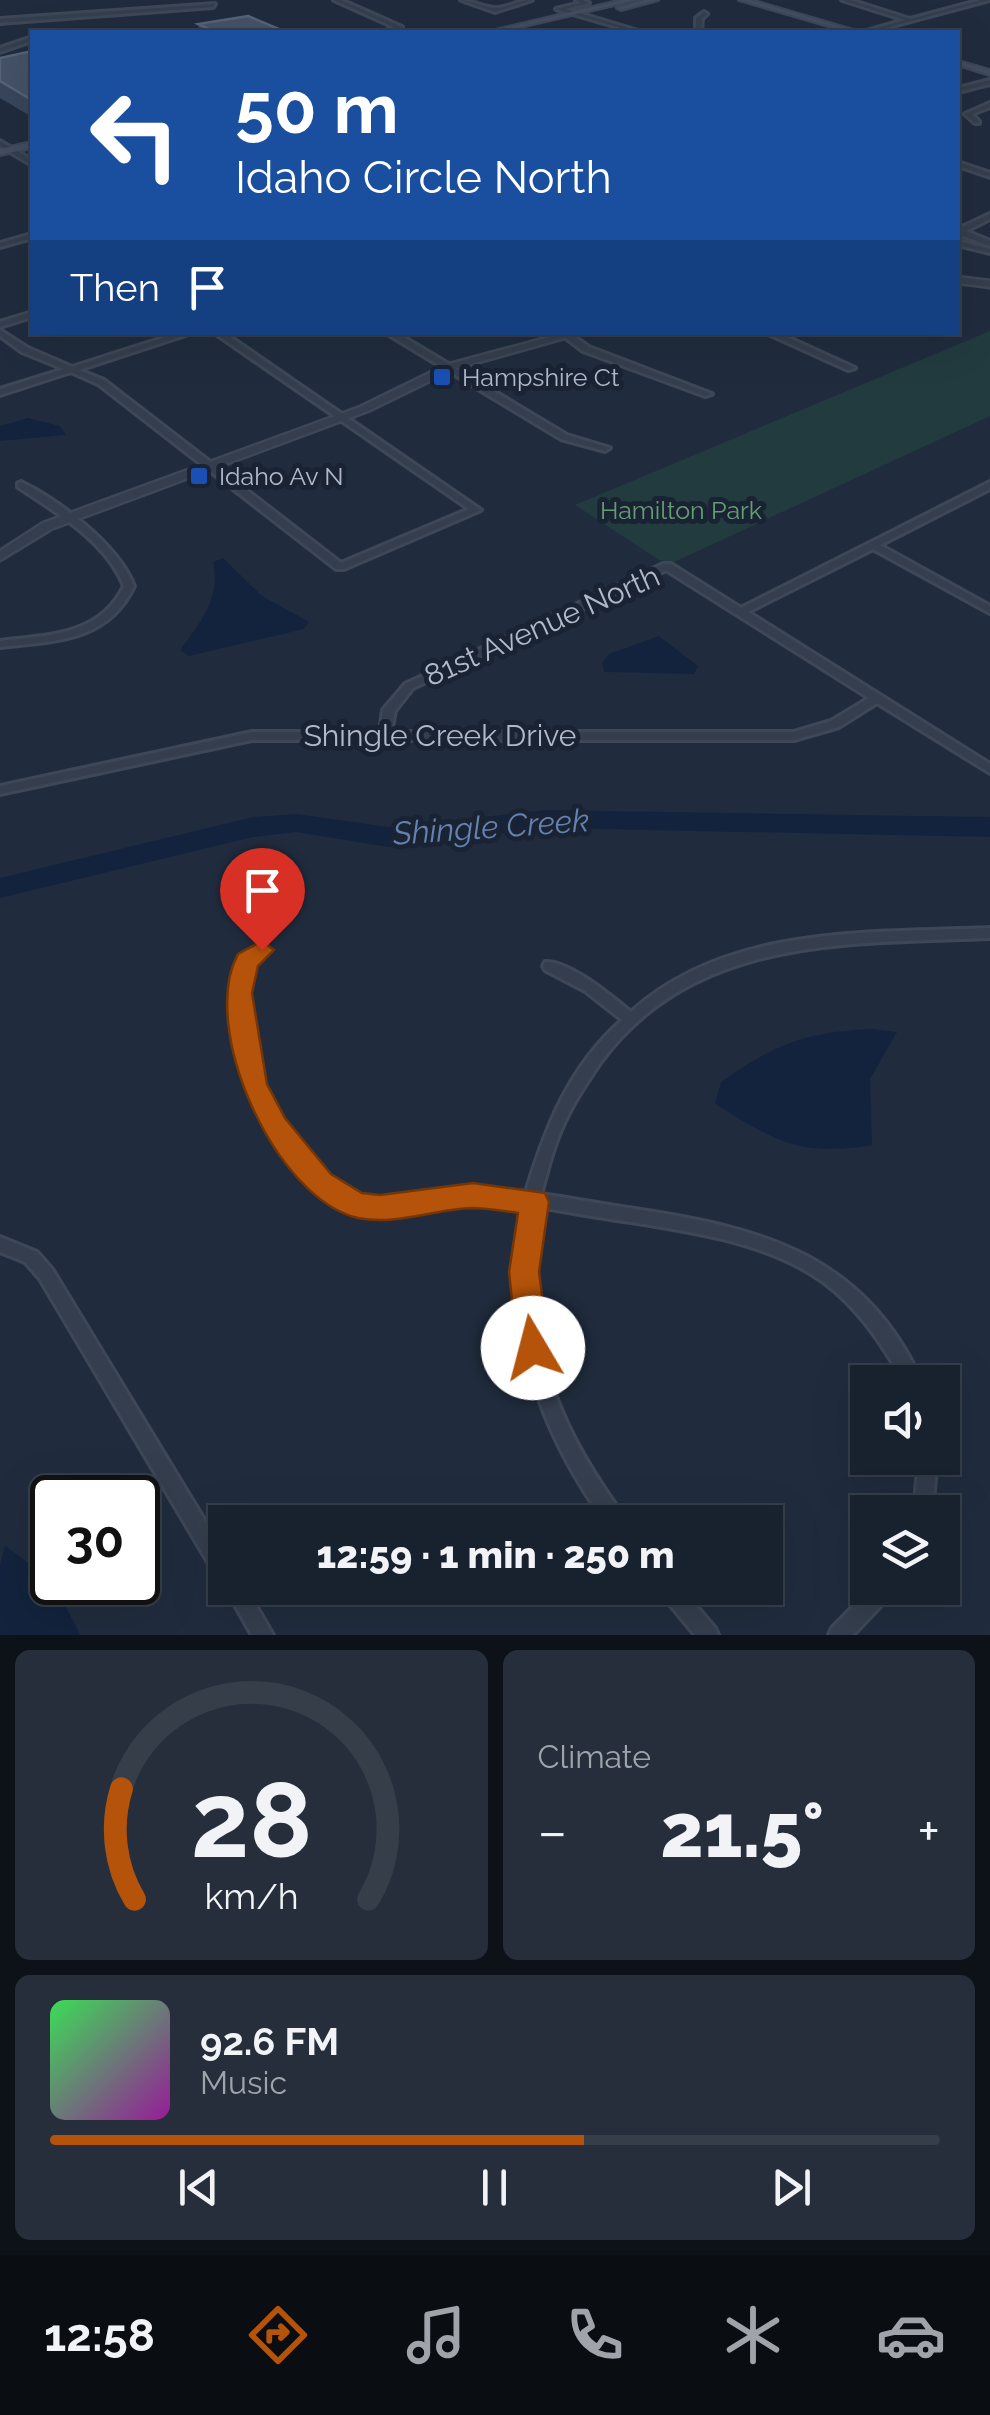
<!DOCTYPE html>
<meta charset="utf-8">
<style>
:root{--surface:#18212e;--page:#252e3a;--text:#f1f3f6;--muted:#9fa3aa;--line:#363e4a;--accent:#b45309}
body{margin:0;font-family:Raleway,sans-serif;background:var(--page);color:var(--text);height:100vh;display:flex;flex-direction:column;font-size:38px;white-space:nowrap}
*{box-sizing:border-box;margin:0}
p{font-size:32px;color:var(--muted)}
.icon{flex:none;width:55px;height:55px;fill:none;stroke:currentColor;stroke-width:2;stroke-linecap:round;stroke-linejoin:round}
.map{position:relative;height:1635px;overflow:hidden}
.panel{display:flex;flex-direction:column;gap:15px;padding:15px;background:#0d1219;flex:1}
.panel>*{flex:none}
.top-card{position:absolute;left:30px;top:30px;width:930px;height:305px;border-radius:0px;box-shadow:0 10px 40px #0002,0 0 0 2px var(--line);background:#1a4fa0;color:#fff;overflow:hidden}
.fabs{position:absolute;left:850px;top:1365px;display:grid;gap:20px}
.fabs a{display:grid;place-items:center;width:110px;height:110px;border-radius:0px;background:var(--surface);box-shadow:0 10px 40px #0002,0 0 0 2px var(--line);font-size:50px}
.speed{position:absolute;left:30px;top:1475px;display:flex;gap:20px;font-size:50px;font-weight:700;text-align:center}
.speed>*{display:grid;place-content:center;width:130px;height:130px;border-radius:50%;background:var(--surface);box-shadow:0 10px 40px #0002,0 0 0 2px var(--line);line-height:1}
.speed .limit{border:5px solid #111;border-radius:15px;background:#fff;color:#111}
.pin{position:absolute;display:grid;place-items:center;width:85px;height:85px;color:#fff;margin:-102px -42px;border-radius:50% 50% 50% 0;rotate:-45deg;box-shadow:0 0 10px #0007}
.pin .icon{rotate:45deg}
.me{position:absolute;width:110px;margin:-55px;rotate:352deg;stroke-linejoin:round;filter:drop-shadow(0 0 8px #0008)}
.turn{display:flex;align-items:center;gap:35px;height:210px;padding:0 40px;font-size:45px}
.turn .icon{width:130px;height:130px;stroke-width:2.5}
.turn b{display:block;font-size:70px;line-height:85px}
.then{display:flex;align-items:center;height:95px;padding:0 40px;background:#0003;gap:20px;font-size:38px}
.big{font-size:75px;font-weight:800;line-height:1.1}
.panel .tile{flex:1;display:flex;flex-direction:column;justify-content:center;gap:15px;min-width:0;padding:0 35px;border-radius:15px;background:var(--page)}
.panel .dial{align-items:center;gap:0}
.dial svg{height:260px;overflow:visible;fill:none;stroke:var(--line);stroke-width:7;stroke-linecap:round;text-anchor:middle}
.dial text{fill:var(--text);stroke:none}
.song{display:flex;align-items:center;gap:30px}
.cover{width:120px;height:120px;border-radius:15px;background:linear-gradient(135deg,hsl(130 70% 55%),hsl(300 70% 35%))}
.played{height:10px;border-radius:5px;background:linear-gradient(90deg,var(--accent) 60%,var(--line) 60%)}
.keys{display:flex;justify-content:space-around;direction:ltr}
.heat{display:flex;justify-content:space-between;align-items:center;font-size:55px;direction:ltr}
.panel .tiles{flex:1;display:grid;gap:15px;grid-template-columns:1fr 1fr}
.tile:last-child{grid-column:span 2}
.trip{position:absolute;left:208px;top:1505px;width:575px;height:100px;border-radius:0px;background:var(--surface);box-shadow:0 10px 40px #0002,0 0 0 2px var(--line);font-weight:800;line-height:100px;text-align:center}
.tabs{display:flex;height:160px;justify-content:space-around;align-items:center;background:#0a0d12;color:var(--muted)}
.tabs .icon{width:70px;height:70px}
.tabs .on{color:var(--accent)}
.tabs b{font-size:45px;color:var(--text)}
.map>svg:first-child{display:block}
.green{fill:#223b3f}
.water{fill:#13233d}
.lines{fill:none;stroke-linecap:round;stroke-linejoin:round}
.river{fill:#13233d;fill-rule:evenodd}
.minor-casing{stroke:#3e4757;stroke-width:6}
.tertiary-casing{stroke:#3e4757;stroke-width:5}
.secondary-casing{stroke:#3e4757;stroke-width:4}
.minor{fill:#353e4e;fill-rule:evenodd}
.tertiary{fill:#353e4e;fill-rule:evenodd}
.secondary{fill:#424d62;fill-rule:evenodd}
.wall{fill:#38465b}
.building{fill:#455267;stroke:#566277;stroke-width:2.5}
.route{fill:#b45309;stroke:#753606;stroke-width:2.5}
.transit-dot{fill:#1a4fb4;stroke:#1a2333;stroke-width:4}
.labels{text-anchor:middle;stroke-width:10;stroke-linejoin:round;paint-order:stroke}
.far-poi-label{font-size:25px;fill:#b0b9ca;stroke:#1a2333;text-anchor:start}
.far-park-label{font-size:25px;fill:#649d73;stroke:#1a2333}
.street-label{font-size:30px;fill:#b0b9ca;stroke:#1a2333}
.water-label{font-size:32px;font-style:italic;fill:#6581ad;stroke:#1a2333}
</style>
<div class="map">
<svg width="990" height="1635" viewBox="0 0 990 1635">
<rect width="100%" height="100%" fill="#202c3e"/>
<polygon class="green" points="990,331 990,416 674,562 659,560 575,505"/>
<g class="water">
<polygon points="28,418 60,426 66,435 0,441 0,426"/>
<path d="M223 558 262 596 309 622 304 629 189 656 180 650C201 622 221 598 213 562Z"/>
<polygon points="659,636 698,666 694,674 604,672 602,663 609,654"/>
<path d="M872 1029 897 1032 870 1079 872 1145C798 1157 776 1141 715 1104L721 1082C775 1044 805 1032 872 1029Z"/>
<path d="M5 1546C46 1574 59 1590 80 1635H0V1565Z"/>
</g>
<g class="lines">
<polygon class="river" points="547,810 990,817 990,837 547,828 389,847 296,832 253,837 0,898 0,878 253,817 296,814 389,827"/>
<defs>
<g id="minor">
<polygon points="334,0 341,0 402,27 389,32 383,32 394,27"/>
<path d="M461 0C473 1 485 8 496 8 508 8 519 0 532 0L495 12Z"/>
<polygon points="576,0 583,0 589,3 565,9 642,32 635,32 556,9 581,3"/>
<polygon points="842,0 850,0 910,19 981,0 990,0 870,32 863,32 905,20"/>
<polygon points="215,4 213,7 0,23 0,19"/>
<polygon points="704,12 707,14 702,19 701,32 696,32 696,18"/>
<polygon points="32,37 32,41 0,52 0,48"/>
<polygon points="990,80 990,84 958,92 958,88"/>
<polygon points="990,103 990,107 972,114 979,121 979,123 975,123 965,114"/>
<polygon points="0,141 32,160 32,165 0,146"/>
<polygon points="958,162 990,173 990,177 958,166"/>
<polygon points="990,214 990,219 966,231 990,241 990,246 958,234 958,229"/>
<polygon points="32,234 32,238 0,247 0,243"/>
<polygon points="958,241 990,249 990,253 958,245"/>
<polygon points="29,313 32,313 32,317 0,327 0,322"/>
<polygon points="0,330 28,348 72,367 181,332 195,332 79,370 104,380 341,563 469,509 213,332 223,332 481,510 344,569 336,569 98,384 71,372 0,395 0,389 64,369 22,352 0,336"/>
<polygon points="384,332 395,332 567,435 610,448 605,451 561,439"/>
<polygon points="558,332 568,332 589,347 712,394 705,396 583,351"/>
<polygon points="764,332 776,332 855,368 848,370"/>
<path d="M21 482C60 501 118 545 134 586 108 642 54 641 0 647V641C48 635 100 636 124 586 106 541 57 513 18 487V483Z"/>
<path d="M990 482V489L880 545 990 606V613L873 549 748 612 990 764V773L877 703 839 727 794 740H252L0 794V786L252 732H380L383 710 405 684 663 564H671L741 608ZM666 570 869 698 831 721 794 732H391L395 711 413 688Z"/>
<path d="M990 928V938C848 944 694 935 600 1063 583 1088 566 1114 556 1143 550 1159 546 1177 541 1194 575 1199 607 1205 641 1210 766 1229 865 1257 922 1382H904C882 1344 858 1307 822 1281 766 1242 696 1233 631 1222 600 1218 570 1212 539 1207 537 1225 533 1244 533 1262 534 1365 563 1433 623 1515L625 1522H605C549 1444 513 1356 517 1259 517 1241 521 1223 523 1205 501 1203 478 1200 455 1203 422 1207 389 1220 357 1212 295 1196 234 1074 232 1014 231 995 236 979 240 961L242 957 262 945 267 946 269 950C264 955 256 960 253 966 248 974 247 987 247 996 245 1055 271 1106 306 1152 319 1169 335 1191 357 1198 389 1207 424 1192 457 1189 480 1187 503 1189 526 1192 546 1126 569 1067 622 1020L585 991 545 970 543 966 545 962C570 961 611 996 631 1012 727 925 869 933 990 928Z"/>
<polygon points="0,1237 37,1252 52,1269 225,1554 225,1582 218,1579 40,1279 25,1262 0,1252"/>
<polygon points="919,1458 937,1458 932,1512 914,1512"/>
<polygon points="225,1588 246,1588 273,1635 252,1635"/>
<polygon points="659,1588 681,1588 715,1628 718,1635 695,1635 662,1595"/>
<polygon points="871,1588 894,1588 891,1595 853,1635 829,1635 832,1628"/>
</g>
<g id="tertiary">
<polygon points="958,277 990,281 990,287 958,283"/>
<polygon points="568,332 586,332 454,369 368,411 51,529 0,560 0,551 43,523 360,407 446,365"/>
</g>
<g id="secondary">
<polygon points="622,0 636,0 499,32 487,32"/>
<polygon points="645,0 658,0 621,10 617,8"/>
<polygon points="739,0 751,0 860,32 849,32"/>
<polygon points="958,61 990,70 990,75 958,65"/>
<polygon points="32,142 32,148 0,155 0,149"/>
</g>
</defs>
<use href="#minor" class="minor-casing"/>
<use href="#tertiary" class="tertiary-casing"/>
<use href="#secondary" class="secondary-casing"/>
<use href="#minor" class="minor"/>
<use href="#tertiary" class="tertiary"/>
<use href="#secondary" class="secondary"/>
</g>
<g class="wall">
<polygon points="198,24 279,29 279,32 199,32"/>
<polygon points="32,51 32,117 0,98 0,58"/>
</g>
<g class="building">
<polygon points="248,16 279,29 263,32 215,32 198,24"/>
<polygon points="32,51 32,100 0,81 0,58"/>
</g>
<path class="route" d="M262 941 274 950 258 966 252 993 267 1084 285 1118 331 1174 362 1193 380 1195 473 1183 545 1193 549 1202 539 1272 549 1348 544 1359 533 1363 522 1359 517 1348 509 1272 518 1213C503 1211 487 1208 472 1208 435 1209 395 1226 358 1218 275 1199 198 1027 238 954Z"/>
<g class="transit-dot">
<rect x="432" y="367" width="20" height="20" rx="5"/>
<rect x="189" y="466" width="20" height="20" rx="5"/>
</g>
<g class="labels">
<g class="far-poi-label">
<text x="462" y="386">Hampshire Ct</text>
<text x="219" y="485">Idaho Av N</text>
</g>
<g class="far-park-label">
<text x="681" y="519">Hamilton Park</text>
</g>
<g class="street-label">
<text transform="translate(542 626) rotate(-24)" y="10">81st Avenue North</text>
<text x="440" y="746">Shingle Creek Drive</text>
</g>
<g class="water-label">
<text transform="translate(491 827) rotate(-4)" y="11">Shingle Creek</text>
</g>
</g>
</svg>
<div class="fabs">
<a><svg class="icon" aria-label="sound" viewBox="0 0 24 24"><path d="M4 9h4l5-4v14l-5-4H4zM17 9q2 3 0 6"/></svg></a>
<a><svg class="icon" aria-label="layers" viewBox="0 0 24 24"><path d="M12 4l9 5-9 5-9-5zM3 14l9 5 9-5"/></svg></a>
</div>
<div class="speed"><div class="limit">30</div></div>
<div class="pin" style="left:262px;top:950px;background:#d93025"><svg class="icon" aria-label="arrive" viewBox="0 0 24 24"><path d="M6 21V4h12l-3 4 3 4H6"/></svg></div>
<svg class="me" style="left:533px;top:1348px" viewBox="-20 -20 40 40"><circle r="19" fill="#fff"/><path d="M0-13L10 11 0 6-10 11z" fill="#b45309"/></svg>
<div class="trip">12:59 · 1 min · 250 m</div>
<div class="top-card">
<div class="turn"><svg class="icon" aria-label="left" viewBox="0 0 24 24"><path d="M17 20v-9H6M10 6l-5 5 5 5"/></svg><div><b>50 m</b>Idaho Circle North</div></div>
<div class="then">Then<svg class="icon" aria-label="arrive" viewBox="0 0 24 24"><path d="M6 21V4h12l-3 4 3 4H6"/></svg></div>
</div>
</div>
<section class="panel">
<div class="tiles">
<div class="tile dial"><svg viewBox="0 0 100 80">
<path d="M14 69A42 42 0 1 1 86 69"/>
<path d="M14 69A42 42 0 0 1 10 35" stroke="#b45309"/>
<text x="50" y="56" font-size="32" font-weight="700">28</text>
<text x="50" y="72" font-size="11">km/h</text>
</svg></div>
<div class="tile"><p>Climate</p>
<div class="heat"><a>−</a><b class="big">21.5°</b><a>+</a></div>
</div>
<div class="tile">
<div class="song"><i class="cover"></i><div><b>92.6 FM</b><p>Music</p></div></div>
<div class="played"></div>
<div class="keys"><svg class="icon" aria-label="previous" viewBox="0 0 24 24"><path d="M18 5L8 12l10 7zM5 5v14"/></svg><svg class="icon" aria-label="pause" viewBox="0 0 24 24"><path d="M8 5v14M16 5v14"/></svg><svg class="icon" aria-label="next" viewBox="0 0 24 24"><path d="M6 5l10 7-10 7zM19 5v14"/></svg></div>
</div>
</div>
</section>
<nav class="tabs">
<b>12:58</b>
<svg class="icon on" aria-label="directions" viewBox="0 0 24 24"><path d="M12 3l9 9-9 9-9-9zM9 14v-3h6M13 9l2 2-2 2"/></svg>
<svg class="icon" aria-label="music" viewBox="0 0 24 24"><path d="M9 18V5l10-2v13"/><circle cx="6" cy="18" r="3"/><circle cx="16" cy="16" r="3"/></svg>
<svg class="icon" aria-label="phone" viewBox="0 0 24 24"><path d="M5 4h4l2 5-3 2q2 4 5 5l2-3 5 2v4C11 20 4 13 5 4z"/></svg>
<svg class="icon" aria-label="climate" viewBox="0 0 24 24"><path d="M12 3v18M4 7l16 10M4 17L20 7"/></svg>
<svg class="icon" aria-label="car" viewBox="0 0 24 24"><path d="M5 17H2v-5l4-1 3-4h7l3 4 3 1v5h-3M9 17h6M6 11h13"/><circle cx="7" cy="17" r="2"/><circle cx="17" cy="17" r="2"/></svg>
</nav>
